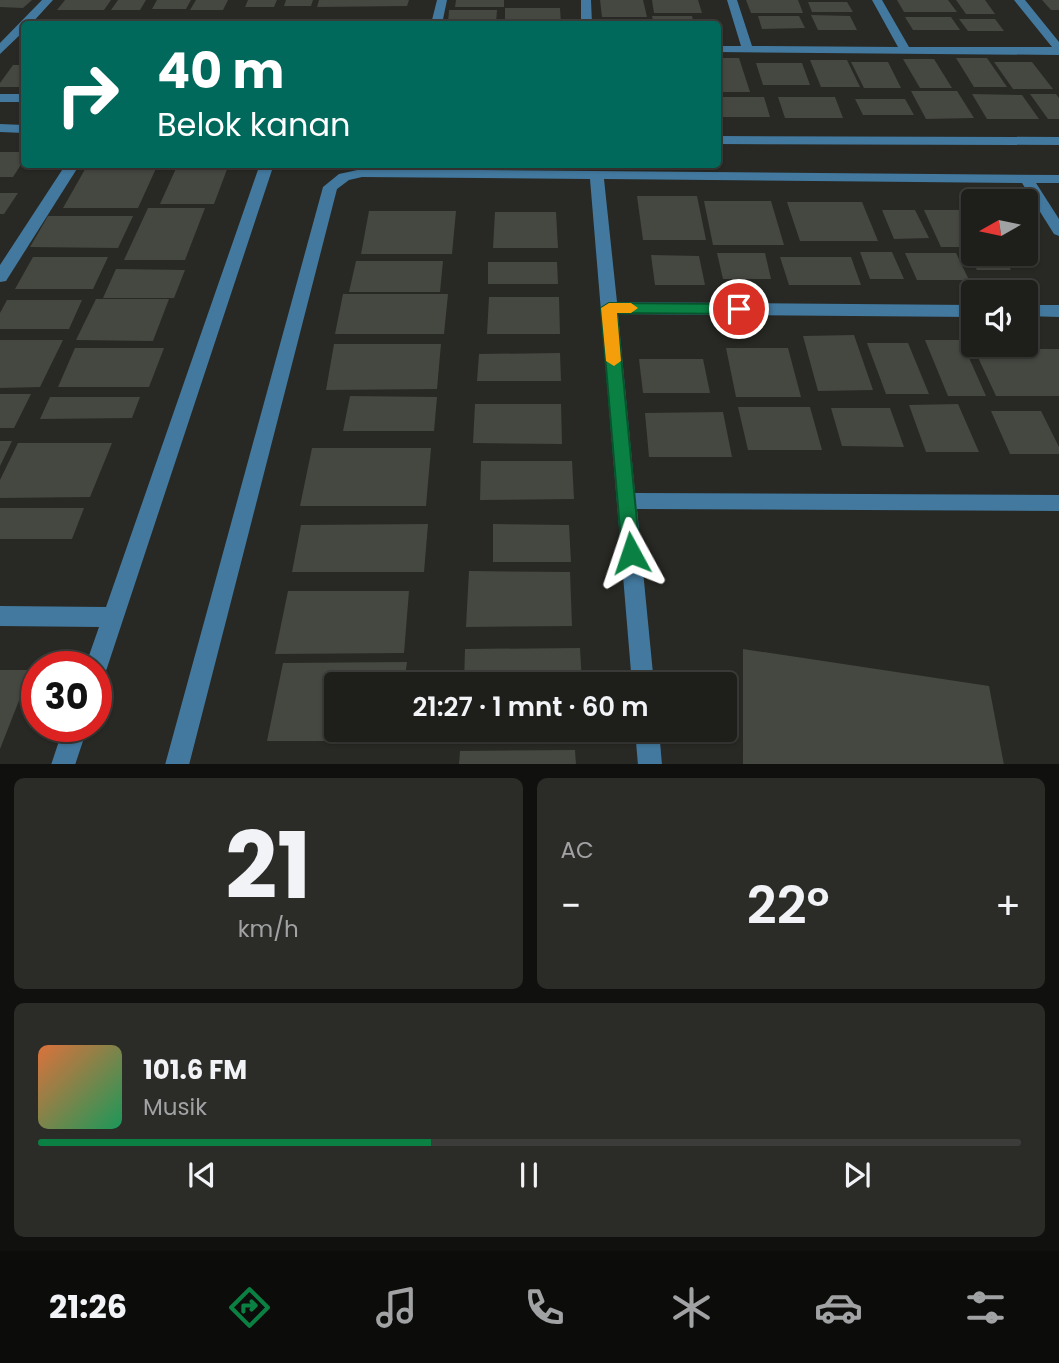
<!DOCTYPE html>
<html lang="id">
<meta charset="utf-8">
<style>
:root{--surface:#1e1f1b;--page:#2b2c28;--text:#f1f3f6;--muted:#a1a2a3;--line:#3c3d3a;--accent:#0b8043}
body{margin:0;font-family:Poppins,sans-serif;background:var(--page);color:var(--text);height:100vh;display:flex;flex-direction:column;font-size:26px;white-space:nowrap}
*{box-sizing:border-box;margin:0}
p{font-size:23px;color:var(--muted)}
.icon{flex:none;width:38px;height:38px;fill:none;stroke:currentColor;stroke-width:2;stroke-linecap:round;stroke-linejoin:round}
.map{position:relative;height:764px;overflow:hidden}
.side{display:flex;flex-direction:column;gap:14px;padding:14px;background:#10110f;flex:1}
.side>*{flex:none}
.hud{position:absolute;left:21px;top:21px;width:700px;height:147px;border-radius:7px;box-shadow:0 2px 5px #0004,0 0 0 2px var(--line);background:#00695c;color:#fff;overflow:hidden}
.needle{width:46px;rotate:261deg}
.buttons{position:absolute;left:961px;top:189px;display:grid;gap:14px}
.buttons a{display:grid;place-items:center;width:77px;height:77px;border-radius:7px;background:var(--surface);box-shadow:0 2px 5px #0004,0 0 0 2px var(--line);font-size:35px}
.speed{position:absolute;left:21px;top:651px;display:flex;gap:14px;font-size:35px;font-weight:700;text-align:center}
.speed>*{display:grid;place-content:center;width:91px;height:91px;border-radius:50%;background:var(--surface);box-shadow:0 2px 5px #0004,0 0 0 2px var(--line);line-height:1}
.speed .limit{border:10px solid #d22;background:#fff;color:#111}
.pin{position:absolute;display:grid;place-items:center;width:60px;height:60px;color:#fff;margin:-30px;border:4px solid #fff;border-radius:50%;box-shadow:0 2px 7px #0007}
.me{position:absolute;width:77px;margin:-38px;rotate:355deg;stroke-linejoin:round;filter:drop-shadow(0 0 5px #0008)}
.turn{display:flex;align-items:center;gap:24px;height:147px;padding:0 21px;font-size:32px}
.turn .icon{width:91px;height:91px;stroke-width:2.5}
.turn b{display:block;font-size:49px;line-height:60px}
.big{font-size:52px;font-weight:600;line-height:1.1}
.side .card{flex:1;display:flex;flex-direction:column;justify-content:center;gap:10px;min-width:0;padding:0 24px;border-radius:10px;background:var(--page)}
.side .dial{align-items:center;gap:0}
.dial b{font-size:91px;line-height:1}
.song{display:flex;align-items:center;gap:21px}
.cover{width:84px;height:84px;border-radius:10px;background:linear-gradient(135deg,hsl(20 70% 55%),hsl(150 70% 35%))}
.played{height:7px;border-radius:4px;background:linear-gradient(90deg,var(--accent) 40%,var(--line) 40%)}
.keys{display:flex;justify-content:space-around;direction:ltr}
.heat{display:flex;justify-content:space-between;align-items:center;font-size:38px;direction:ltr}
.side .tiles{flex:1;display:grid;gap:14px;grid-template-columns:1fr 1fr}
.card:last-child{grid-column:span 2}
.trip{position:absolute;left:324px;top:672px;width:413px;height:70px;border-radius:7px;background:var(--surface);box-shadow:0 2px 5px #0004,0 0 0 2px var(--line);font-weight:600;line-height:70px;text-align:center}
.tabs{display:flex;height:112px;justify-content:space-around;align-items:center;background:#0c0c0b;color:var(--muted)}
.tabs .icon{width:49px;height:49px}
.tabs .on{color:var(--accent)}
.tabs b{font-size:32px;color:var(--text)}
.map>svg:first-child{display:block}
.building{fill:#454741}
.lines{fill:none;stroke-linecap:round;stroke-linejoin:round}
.minor{fill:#43799f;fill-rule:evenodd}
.route{fill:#0b8043;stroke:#07532c;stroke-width:2}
.slow{fill:#f59e0b}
</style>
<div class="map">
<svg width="1059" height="765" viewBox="0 0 1059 765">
<rect width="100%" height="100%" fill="#282924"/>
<g class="building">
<polygon points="0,0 32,0 23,8 0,7"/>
<polygon points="65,0 111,0 104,10 57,10"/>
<polygon points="118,0 146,0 140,10 111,10"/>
<polygon points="157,0 191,0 186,9 152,9"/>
<polygon points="196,0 228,0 223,10 190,10"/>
<polygon points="248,0 277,0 274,7 245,7"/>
<polygon points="286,0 313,0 311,6 284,6"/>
<polygon points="319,0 409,0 407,6 317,7"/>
<polygon points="456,0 504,0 504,7 455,7"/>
<polygon points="600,0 643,0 647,17 602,17"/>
<polygon points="652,0 698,0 702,13 654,13"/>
<polygon points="746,0 798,0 803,13 751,13"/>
<polygon points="897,0 948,0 957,12 904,12"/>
<polygon points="956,0 985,0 995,14 966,14"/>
<polygon points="1042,0 1059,0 1059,10 1051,10"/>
<polygon points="808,2 847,2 853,12 812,12"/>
<polygon points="505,8 560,8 561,24 505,24"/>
<polygon points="449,10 497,10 496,23 448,23"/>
<polygon points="811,15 850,16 857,30 818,30"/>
<polygon points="652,16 692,16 694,24 654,24"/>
<polygon points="758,16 799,16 805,28 762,29"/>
<polygon points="905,17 951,17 960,30 913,30"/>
<polygon points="959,19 995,19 1004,31 968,31"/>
<polygon points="600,20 644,20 645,24 601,24"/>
<polygon points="718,58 739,58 750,92 718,92"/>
<polygon points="956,58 987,58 1007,87 974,87"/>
<polygon points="903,59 934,59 952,88 920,88"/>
<polygon points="810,60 847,60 860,87 821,87"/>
<polygon points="851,62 888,62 901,88 864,88"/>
<polygon points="994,62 1032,62 1053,89 1013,89"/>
<polygon points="756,63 802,63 810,85 763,85"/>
<polygon points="13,65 24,65 24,87 0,87 0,83"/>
<polygon points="911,91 957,91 974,118 926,119"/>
<polygon points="972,94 1022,95 1039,119 987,119"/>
<polygon points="1030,94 1056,94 1059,98 1059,119 1048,119"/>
<polygon points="718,97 764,97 770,117 719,117"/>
<polygon points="778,97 835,97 843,118 785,118"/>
<polygon points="855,99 905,99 914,115 863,115"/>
<polygon points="0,152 24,152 24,160 13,177 0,177"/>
<polygon points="88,164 158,164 138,208 63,208"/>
<polygon points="178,164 229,164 214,204 160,204"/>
<polygon points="0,193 18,193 4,214 0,214"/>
<polygon points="637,196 697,196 706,240 643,240"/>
<polygon points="704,201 771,201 784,245 713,245"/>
<polygon points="787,202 862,202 878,241 800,241"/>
<polygon points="148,208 205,208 185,260 124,260"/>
<polygon points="882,210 915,210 929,238 894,239"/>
<polygon points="924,210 973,210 973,247 941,247"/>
<polygon points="369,211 456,211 452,254 361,254"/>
<polygon points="495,212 556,212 558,248 493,248"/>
<polygon points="48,216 133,216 118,248 30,247"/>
<polygon points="860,252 892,252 904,279 870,279"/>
<polygon points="717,253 765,253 771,279 723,279"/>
<polygon points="905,253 956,253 969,280 917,280"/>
<polygon points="967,253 1001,254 1011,270 977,270"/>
<polygon points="651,255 699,256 705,285 655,285"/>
<polygon points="33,257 108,257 93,289 15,289"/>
<polygon points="780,257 851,257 861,285 789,285"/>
<polygon points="356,261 443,261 440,292 349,292"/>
<polygon points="488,262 557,262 558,284 488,284"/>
<polygon points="116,269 185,270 174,298 103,298"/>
<polygon points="343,294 448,294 444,334 335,334"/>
<polygon points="489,297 559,297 560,334 487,334"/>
<polygon points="96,299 169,299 153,341 76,340"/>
<polygon points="7,300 82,300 69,329 0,329 0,313"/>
<polygon points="854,335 873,390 818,391 803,336"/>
<polygon points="0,340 63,340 40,387 0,388"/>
<polygon points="925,340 961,340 986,396 948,396"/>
<polygon points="867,343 908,343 929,394 886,394"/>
<polygon points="334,344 441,344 437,389 326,390"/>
<polygon points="75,348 164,348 149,387 58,387"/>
<polygon points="726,348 788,348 801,397 736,397"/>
<polygon points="974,349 1059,349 1059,396 996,396"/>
<polygon points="560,353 561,381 477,381 479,354"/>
<polygon points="639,359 703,359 710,393 643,393"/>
<polygon points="0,394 31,394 14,428 0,428"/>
<polygon points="350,396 437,397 434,431 343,431"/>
<polygon points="50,397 140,397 132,418 40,419"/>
<polygon points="475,404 561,404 562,444 473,443"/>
<polygon points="958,404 979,452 926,452 909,405"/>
<polygon points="738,407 810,407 822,450 748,450"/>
<polygon points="831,408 890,408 904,447 842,446"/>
<polygon points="991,411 1041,411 1059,447 1059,454 1010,454"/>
<polygon points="723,412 732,457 649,457 645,413"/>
<polygon points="0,441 12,441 0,466"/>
<polygon points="18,443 112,443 90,497 0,498 0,480"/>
<polygon points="312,448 431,448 426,506 300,506"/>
<polygon points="481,461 572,461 574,499 480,500"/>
<polygon points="0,508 84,508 72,539 0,539"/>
<polygon points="428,524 424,572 292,572 301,525"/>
<polygon points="493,524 569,525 571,562 493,562"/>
<polygon points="469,571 570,572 572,626 466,627"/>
<polygon points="288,591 409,591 404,653 275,654"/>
<polygon points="580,648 582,684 464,684 465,649"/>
<polygon points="743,649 989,686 1004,765 743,765"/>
<polygon points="407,662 404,684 336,684 336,730 400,730 399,741 267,741 283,663"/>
<polygon points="0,670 31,670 0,749"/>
<polygon points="462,730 584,730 584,738 461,738"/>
<polygon points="575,750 576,765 459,765 460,751"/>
</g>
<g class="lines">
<g class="minor">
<polygon points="42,0 53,0 31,24 24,24 24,31 0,54 0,43"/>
<polygon points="437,0 447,0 442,24 431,24"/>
<polygon points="581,0 591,0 592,24 581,24"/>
<polygon points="727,0 737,0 752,46 898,47 872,0 882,0 909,47 1052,47 1014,0 1025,0 1059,42 1059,55 718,52 718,46 741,46"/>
<rect x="0" y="94" width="24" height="8"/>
<polygon points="0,124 24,125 24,133 0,132"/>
<polygon points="718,136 1059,137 1059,145 718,144"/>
<polygon points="66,164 80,164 6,281 0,282 0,265"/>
<polygon points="260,164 274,164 107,668 104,676 96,679 96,667 85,667 99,627 0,626 0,606 106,607"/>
<polygon points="362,169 1059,175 1059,183 1036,183 1059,219 1059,236 1054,234 1022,183 604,179 617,302 973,305 973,317 618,314 635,493 1059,495 1059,511 637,509 654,684 632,684 590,179 362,177 349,180 337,189 189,765 165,765 323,187 339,174"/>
<polygon points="1026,305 1059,305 1059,317 1026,316"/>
<polygon points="64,726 88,726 75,765 51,765"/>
<polygon points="635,730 659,730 662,765 638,765"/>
</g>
</g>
<polygon class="route" points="609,303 739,304 746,309 739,314 617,313 640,553 638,559 631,561 624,559 622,553 601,308"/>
<polygon class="slow" points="609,303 631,303 638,308 631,313 617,313 621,361 614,366 606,361 601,308"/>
</svg>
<div class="buttons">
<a><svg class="needle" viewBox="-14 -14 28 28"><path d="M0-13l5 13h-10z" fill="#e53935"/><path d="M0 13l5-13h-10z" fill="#a1a2a3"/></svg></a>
<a><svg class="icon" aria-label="sound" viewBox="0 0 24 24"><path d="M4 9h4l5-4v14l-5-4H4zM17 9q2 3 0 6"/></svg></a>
</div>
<div class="speed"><div class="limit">30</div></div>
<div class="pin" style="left:739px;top:309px;background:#d93025"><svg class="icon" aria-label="arrive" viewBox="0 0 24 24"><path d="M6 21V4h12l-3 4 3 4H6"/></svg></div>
<svg class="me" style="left:631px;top:553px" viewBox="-20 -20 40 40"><path d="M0-17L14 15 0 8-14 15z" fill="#0b8043" stroke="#fff" stroke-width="4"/></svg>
<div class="trip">21:27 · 1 mnt · 60 m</div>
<div class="hud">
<div class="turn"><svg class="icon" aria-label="right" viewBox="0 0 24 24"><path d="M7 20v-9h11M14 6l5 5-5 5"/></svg><div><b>40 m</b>Belok kanan</div></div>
</div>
</div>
<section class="side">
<div class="tiles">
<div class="card dial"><b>21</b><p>km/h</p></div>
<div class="card"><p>AC</p>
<div class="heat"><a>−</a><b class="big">22°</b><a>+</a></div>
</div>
<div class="card">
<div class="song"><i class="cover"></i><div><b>101.6 FM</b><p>Musik</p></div></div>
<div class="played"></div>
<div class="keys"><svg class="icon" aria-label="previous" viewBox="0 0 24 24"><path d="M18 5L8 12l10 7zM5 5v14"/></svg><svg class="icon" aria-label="pause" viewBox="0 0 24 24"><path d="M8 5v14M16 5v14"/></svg><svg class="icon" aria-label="next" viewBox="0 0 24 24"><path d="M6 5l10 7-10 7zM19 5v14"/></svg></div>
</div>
</div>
</section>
<nav class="tabs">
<b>21:26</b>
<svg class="icon on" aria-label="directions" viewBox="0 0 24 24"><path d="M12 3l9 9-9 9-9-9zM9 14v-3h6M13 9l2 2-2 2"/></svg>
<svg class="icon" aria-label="music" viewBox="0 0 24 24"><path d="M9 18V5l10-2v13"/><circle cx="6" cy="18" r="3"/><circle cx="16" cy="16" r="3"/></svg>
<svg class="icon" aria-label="phone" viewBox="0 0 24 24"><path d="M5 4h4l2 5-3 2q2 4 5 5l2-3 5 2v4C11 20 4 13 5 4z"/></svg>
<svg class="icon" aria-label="climate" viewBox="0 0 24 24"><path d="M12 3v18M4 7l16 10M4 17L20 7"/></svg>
<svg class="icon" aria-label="car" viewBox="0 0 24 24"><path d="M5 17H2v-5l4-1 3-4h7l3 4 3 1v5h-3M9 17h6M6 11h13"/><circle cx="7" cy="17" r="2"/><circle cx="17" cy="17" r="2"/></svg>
<svg class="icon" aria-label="filters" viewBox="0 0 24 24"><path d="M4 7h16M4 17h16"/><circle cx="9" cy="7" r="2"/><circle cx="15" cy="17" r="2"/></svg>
</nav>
